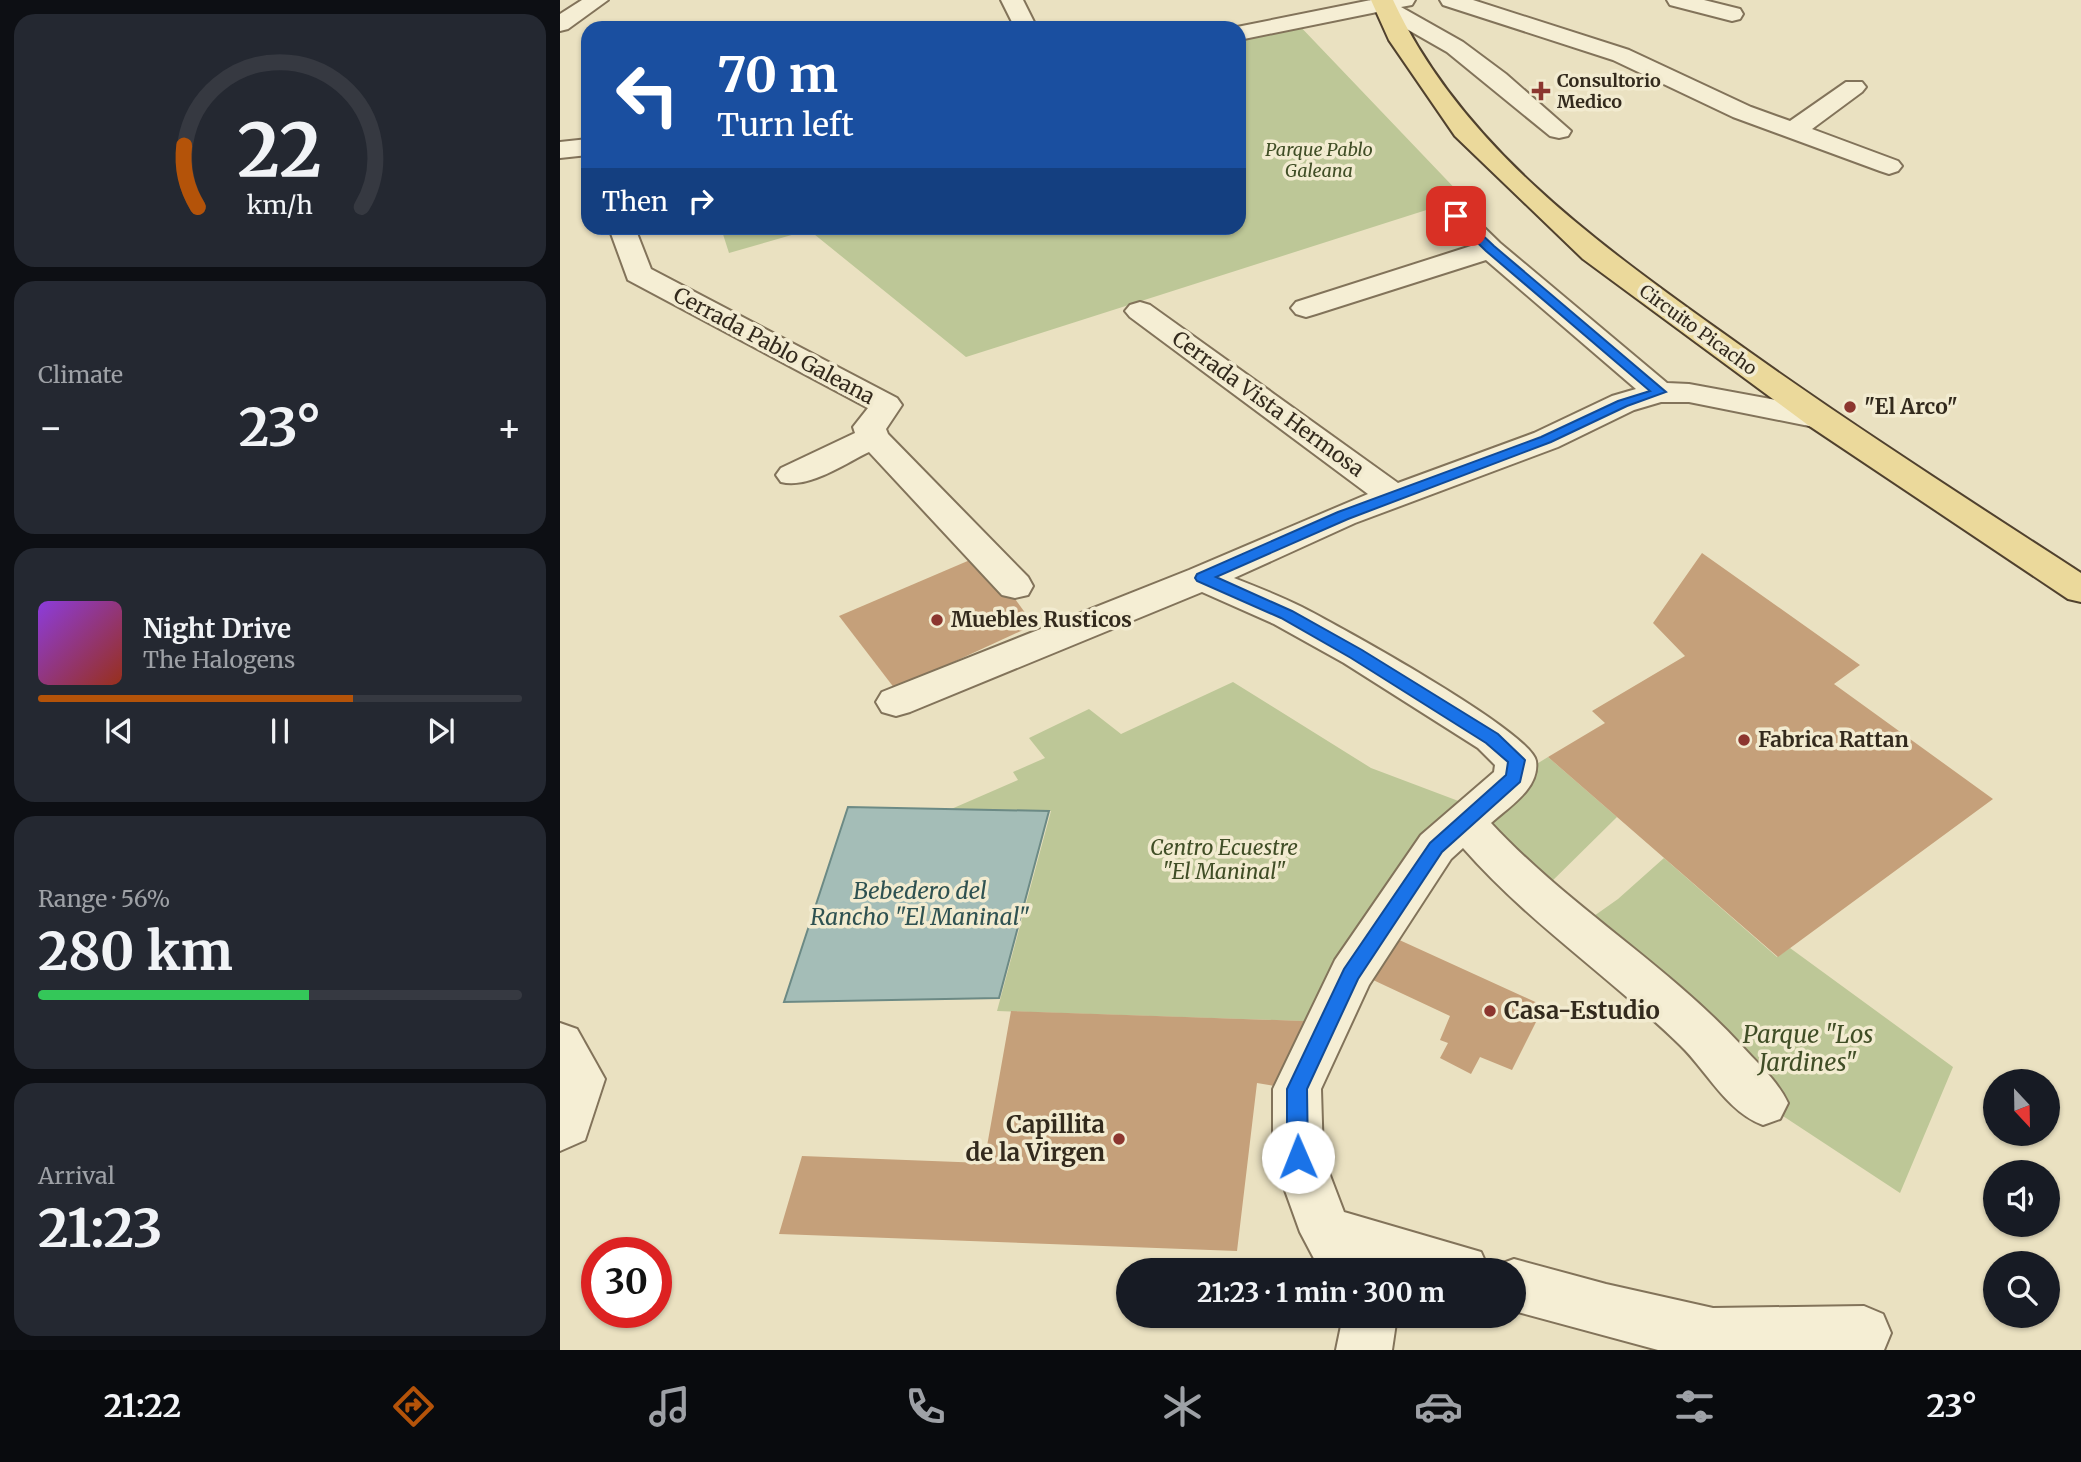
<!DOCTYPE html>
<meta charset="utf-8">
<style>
:root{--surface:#171b24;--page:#242831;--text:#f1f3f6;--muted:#9ea1a6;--line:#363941;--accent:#b45309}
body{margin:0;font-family:Merriweather,serif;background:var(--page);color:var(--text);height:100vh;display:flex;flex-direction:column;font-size:26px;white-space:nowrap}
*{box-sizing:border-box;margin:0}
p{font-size:23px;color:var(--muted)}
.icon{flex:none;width:38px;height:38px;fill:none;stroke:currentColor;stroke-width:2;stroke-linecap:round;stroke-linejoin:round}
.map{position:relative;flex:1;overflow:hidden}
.drawer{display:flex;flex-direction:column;gap:14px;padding:14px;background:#0d0f14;width:560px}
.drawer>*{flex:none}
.guide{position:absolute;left:21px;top:21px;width:665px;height:214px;border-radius:21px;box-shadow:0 2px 5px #0004;background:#1a4fa0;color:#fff;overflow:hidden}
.needle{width:46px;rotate:158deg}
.buttons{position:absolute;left:1423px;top:1069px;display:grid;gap:14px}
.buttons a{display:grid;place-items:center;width:77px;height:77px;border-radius:50%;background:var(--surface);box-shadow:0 2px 5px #0004;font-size:35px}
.speed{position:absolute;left:21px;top:1237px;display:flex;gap:14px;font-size:35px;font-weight:700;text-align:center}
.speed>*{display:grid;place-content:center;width:91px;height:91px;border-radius:50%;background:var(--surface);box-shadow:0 2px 5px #0004;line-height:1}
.speed .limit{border:10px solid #d22;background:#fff;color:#111}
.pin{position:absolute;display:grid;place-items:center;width:60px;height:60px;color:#fff;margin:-30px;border-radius:14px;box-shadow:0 4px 10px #0006}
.me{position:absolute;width:77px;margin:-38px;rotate:359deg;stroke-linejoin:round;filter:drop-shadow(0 0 5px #0008)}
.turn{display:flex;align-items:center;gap:24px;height:147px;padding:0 21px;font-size:32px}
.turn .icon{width:91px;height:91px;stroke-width:2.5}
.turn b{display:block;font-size:49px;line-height:60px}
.then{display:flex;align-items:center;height:66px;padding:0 21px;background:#0003;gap:14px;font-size:26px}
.big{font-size:52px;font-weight:700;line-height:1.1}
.drawer .card{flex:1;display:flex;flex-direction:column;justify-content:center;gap:10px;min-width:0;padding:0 24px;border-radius:21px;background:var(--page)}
.drawer .dial{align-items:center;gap:0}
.dial svg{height:182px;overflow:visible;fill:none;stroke:var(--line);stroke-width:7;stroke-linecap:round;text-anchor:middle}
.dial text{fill:var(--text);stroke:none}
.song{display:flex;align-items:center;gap:21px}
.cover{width:84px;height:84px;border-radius:10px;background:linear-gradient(135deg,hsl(270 70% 55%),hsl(10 70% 35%))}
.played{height:7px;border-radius:4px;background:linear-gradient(90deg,var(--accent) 65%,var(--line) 65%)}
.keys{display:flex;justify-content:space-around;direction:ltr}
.heat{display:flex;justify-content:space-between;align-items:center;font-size:38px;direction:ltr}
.charge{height:10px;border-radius:5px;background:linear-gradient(90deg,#34c759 56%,var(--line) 0)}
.trip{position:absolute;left:556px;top:1258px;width:410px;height:70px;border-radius:35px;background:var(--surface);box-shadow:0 2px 5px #0004;font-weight:700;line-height:70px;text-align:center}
.menu{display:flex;height:112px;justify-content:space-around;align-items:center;background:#090b0e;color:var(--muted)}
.menu .icon{width:49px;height:49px}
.menu .on{color:var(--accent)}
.menu b{font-size:32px;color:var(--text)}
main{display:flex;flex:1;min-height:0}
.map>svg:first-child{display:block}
.green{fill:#bdc797}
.water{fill:#a4bdb7;stroke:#6c8a85;stroke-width:2}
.building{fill:#c5a07a}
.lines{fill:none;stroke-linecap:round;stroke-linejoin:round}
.minor-casing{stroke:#82735a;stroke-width:4}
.major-casing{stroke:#50412e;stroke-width:4}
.minor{fill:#f5eed4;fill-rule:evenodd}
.major{fill:#ebd99b;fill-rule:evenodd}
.route{fill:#1a73e8;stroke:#114b97;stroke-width:2}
.poi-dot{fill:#8c362f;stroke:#f2ebd0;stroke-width:2.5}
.labels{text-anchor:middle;stroke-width:7;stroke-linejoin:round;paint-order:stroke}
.far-poi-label{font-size:18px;font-weight:bold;fill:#332a1d;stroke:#f2ebd0;text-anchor:start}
.far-park-label{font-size:18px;font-style:italic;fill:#404e26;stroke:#f2ebd0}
.far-street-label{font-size:18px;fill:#332a1d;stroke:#f2ebd0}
.street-label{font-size:21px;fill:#332a1d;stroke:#f2ebd0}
.poi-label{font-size:21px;font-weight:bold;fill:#332a1d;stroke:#f2ebd0;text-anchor:start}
.park-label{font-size:21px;font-style:italic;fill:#404e26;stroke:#f2ebd0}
.water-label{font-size:23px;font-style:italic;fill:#2e5151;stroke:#f2ebd0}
.near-poi-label{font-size:24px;font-weight:bold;fill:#332a1d;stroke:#f2ebd0;text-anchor:start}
.near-park-label{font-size:24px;font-style:italic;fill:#404e26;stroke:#f2ebd0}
</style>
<main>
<section class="drawer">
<div class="card dial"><svg viewBox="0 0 100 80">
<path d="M14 69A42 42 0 1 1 86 69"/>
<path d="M14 69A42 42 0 0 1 8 42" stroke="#b45309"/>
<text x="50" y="56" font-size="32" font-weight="700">22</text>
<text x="50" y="72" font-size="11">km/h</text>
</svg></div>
<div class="card"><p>Climate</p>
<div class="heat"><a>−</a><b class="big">23°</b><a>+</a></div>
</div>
<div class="card">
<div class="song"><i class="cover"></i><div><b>Night Drive</b><p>The Halogens</p></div></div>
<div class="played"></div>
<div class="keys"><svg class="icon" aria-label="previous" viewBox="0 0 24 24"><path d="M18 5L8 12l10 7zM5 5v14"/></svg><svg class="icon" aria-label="pause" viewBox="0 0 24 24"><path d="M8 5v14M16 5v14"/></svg><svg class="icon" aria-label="next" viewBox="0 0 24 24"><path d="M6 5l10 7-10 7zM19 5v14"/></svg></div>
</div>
<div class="card"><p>Range · 56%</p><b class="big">280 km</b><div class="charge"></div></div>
<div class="card"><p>Arrival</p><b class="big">21:23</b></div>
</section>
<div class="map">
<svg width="1521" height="1350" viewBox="0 0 1521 1350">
<rect width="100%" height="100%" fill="#eae1c1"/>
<g class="green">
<polygon points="735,21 904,198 406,357 249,230 169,253 161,228 679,228 679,33"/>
<polygon points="673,682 811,768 917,808 769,1019 743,1021 437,1011 491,811 389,810 458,780 453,772 485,758 469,738 529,709 561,734"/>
<polygon points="988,757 1057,817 978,895 905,822 954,778"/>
<polygon points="1104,858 1217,957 1230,948 1393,1067 1340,1193 1203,1103 1017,928 1058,899"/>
</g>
<polygon class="water" points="288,807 489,811 439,998 224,1002"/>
<g class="building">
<polygon points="1142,553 1300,665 1274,684 1433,799 1218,957 988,757 1045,723 1032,711 1125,656 1093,623"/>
<polygon points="417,557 453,596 474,625 335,689 279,616"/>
<polygon points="835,938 984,1006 952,1070 920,1057 911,1074 880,1058 888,1043 880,1040 890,1016 811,979"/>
<polygon points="451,1011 743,1021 769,1019 733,1089 697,1083 677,1251 219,1234 242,1156 424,1163"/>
</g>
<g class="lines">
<defs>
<g id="minor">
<polygon points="22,0 48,0 8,29 0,31 0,14"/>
<polygon points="441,0 463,0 477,28 455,28"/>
<polygon points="811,0 855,0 852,5 841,7 903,42 946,74 1011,131 1008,136 999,138 990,136 887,52 817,12 679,40 679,28 672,28"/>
<polygon points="880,0 913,0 1069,50 1191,107 1230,121 1286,82 1302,82 1306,87 1302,92 1252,129 1338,161 1342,166 1338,171 1329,174 1320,171 1173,117 1053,60 883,5"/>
<polygon points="1107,0 1144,0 1180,9 1183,14 1180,19 1172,21 1110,5"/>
<polygon points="28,139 28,155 0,158 0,142"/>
<path d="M896 208 906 210 940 243 1107 383 1129 384 1259 408 1270 411 1275 418 1270 425 1259 428 1129 402H1101L1074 410 998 447 795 523 674 578C697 587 720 596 742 607 777 625 972 732 976 761 980 788 949 807 931 823 1007 905 1105 963 1181 1045 1198 1064 1217 1080 1228 1103L1220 1119 1203 1125C1167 1112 1147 1071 1120 1045 1050 977 968 922 903 848L891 859 809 985 761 1089 763 1157 784 1212 921 1252 929 1270H760L740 1232 713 1157V1089L775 960 861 835 934 772 935 765 918 748 784 663 714 624 642 592 350 712 336 716 322 712 316 702 322 692 629 570 808 494 570 317 565 311 570 305 580 302 590 305 838 483 974 433 1052 396 1076 389 926 260 756 314 746 317 736 314 731 308 736 302 911 246 882 216 886 210Z"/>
<path d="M49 228H75L91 269 337 398 342 405 326 429 328 434 468 577 473 586 468 595 455 598 442 595 309 452C284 464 249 489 221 482L216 475 221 468 295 433 293 427 308 408 68 280Z"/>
<polygon points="0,1023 17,1029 45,1079 25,1140 0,1151"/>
<polygon points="954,1259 1046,1284 1153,1308 1304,1306 1323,1314 1331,1333 1324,1350 1098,1350 954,1311 954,1270 933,1270 935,1266"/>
<polygon points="783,1316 837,1316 832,1350 776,1350"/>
</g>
<path id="major" d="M811 0H833C900 144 1034 241 1160 331 1278 416 1399 494 1521 573V602L1508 599 1248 425 1023 259 895 136 829 40Z"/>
</defs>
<use href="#minor" class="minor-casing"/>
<use href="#major" class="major-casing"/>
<use href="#minor" class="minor"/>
<use href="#major" class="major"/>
</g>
<polygon class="route" points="892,214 900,214 934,246 1106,392 1067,406 991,442 788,519 656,577 732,611 802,650 938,734 965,760 960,782 882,852 798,979 747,1089 748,1157 745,1164 738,1167 730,1164 727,1157 727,1089 784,969 870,843 946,775 948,762 926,743 791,658 721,618 637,581 635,578 637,574 778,512 981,437 1058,401 1090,391 926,251 892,218"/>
<g class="poi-dot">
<path d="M977.5 80.5h7v7h7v7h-7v7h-7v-7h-7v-7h7z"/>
<circle cx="1290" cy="407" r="7"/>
<circle cx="377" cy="620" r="7"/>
<circle cx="1184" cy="740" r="7"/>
<circle cx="930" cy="1011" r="7"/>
<circle cx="559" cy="1139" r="7"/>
</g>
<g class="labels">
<g class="far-poi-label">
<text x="997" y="87">Consultorio<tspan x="997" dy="21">Medico</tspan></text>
</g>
<g class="far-park-label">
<text x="759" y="156">Parque Pablo<tspan x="759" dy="21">Galeana</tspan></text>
</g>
<g class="far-street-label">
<text transform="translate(1138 330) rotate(36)" y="6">Circuito Picacho</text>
</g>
<g class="street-label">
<text transform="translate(214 346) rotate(28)" y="7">Cerrada Pablo Galeana</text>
<text transform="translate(708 404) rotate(36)" y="7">Cerrada Vista Hermosa</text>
</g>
<g class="poi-label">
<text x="1304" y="414">"El Arco"</text>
<text x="391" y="627">Muebles Rusticos</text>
<text x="1198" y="747">Fabrica Rattan</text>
</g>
<g class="park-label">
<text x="664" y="855">Centro Ecuestre<tspan x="664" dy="24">"El Maninal"</tspan></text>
</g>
<g class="water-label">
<text x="360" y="899">Bebedero del<tspan x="360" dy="26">Rancho "El Maninal"</tspan></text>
</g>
<g class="near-poi-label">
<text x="944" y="1019">Casa-Estudio</text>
<text x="545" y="1133" text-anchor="end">Capillita<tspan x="545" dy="28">de la Virgen</tspan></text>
</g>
<g class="near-park-label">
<text x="1248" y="1043">Parque "Los<tspan x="1248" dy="28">Jardines"</tspan></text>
</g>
</g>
</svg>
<div class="buttons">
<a><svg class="needle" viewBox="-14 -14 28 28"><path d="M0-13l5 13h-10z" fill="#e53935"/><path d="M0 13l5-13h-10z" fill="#9ea1a6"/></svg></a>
<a><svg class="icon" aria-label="sound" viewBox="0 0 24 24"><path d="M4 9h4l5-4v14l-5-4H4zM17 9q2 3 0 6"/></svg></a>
<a><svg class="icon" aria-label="search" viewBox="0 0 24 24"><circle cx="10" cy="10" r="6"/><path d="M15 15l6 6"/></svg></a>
</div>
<div class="speed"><div class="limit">30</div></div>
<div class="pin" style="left:896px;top:216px;background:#d93025"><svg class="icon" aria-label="arrive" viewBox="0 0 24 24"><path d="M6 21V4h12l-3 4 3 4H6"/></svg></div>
<svg class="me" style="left:738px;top:1157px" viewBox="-20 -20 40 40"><circle r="19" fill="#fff"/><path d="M0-13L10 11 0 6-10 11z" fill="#1a73e8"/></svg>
<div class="trip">21:23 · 1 min · 300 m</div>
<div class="guide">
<div class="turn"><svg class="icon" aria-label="left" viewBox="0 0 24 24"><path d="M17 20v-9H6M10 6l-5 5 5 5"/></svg><div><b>70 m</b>Turn left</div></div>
<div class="then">Then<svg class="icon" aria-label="right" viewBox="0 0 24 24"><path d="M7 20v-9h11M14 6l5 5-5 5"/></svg></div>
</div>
</div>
</main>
<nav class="menu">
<b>21:22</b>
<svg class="icon on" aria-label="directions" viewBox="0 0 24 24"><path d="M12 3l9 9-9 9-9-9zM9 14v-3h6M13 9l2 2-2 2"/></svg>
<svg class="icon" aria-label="music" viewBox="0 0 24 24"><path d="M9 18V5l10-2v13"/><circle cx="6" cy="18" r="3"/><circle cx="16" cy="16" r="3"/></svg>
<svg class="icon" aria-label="phone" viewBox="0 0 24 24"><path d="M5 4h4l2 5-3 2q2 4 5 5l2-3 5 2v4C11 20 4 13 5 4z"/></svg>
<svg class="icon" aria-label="climate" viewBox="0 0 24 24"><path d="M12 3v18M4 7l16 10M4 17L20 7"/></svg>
<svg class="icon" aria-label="car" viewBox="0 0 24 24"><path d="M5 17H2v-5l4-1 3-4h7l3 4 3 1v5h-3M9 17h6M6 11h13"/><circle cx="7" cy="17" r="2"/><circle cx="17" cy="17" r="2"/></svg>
<svg class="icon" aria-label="filters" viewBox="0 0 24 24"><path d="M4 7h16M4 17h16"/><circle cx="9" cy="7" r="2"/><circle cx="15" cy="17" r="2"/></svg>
<b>23°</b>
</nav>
